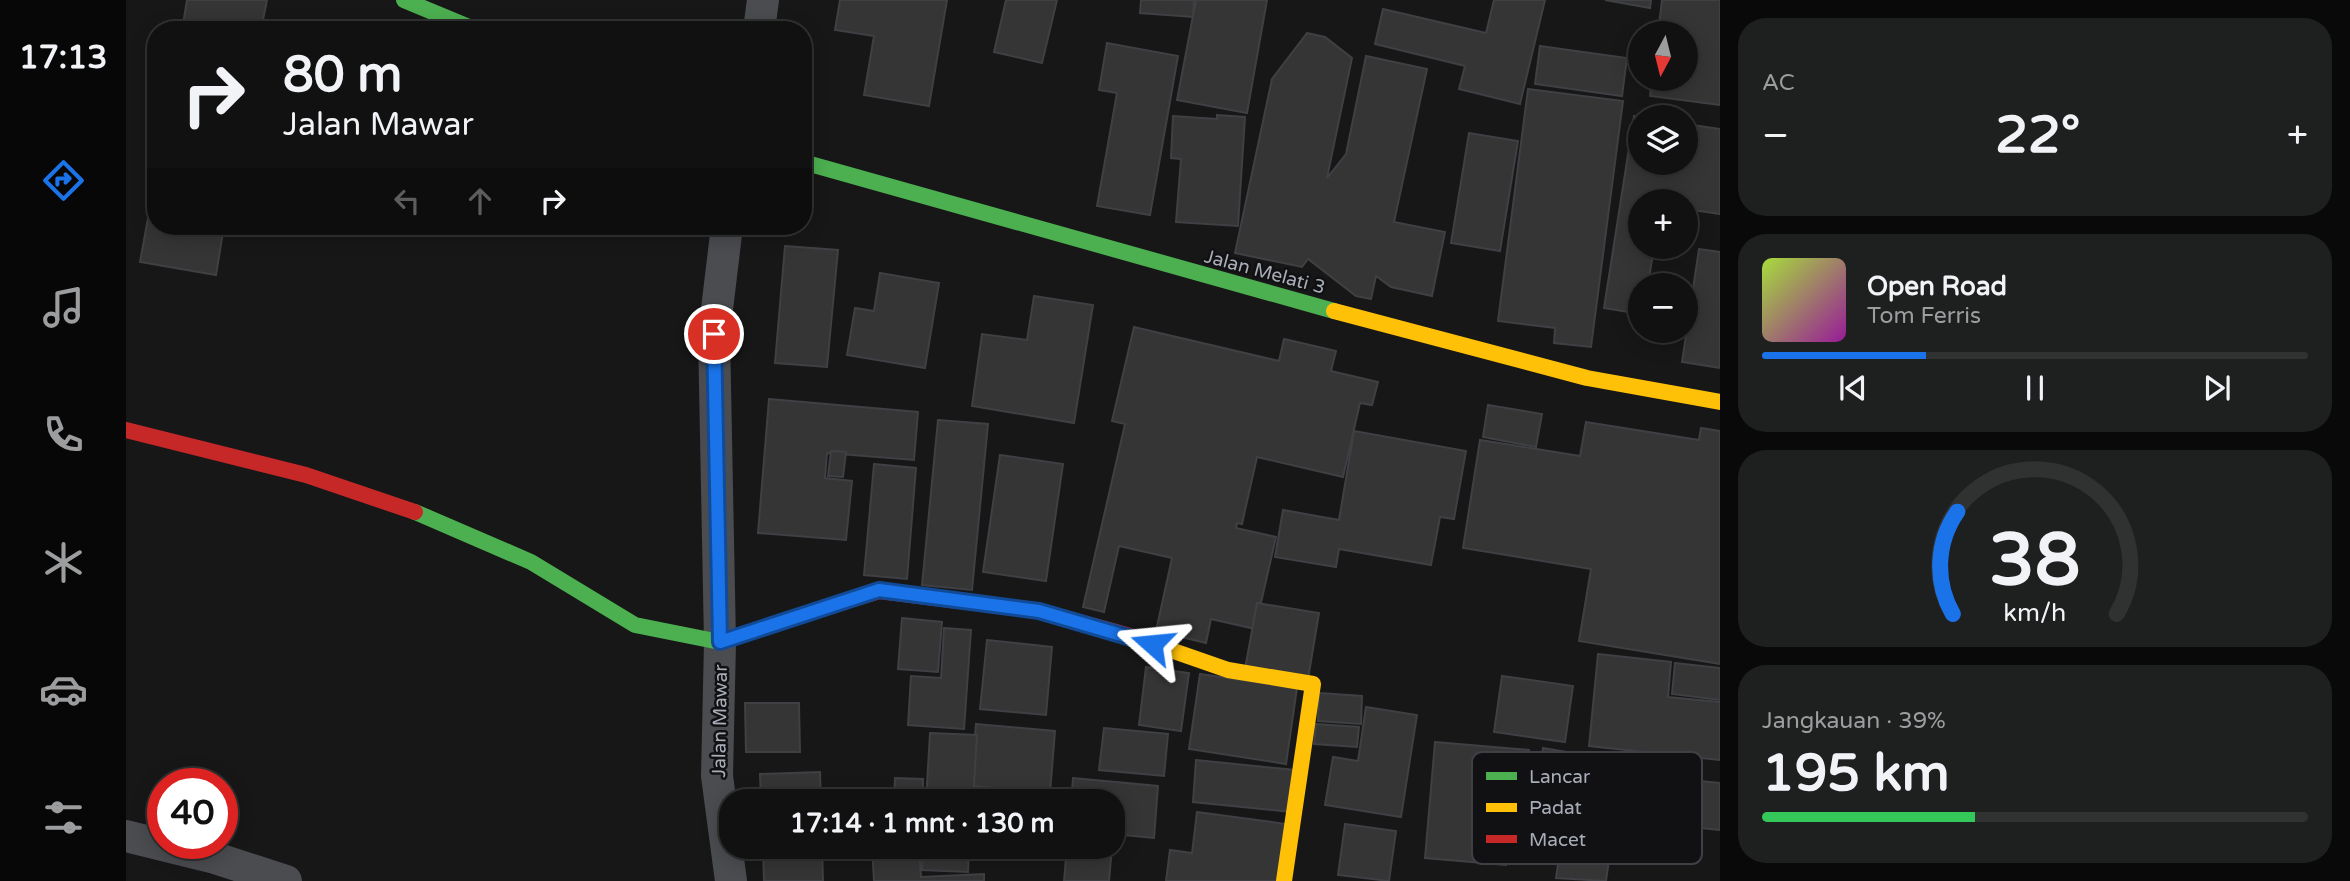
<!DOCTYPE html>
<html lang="id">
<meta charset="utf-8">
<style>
:root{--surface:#111;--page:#1e1f1f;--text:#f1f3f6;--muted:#9c9d9f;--line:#303131;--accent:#1a73e8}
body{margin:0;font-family:"Varela Round",sans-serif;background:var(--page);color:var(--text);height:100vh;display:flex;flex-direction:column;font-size:26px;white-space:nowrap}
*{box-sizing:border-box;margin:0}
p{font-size:23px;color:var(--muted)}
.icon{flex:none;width:38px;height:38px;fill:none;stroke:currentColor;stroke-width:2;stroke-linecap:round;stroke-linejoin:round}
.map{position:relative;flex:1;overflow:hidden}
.sheet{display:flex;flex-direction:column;gap:18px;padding:18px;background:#090909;width:630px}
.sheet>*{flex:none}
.banner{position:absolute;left:21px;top:21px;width:665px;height:214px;border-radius:28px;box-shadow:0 4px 18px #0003,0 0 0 2px var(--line);background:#111;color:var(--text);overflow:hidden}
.needle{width:46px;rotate:187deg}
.fabs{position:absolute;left:1502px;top:21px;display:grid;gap:14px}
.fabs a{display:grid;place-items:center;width:70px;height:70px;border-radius:50%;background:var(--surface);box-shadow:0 4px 18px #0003,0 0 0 2px var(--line);font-size:35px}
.speed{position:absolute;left:21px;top:768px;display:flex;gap:14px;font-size:35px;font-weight:700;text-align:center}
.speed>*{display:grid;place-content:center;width:91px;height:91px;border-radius:50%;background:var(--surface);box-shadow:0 4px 18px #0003,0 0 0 2px var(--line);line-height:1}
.speed .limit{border:10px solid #d22;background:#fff;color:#111}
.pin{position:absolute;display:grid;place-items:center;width:60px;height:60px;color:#fff;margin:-30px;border:4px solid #fff;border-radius:50%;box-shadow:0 2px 7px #0007}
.me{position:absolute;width:77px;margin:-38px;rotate:288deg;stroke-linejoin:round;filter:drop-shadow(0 0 5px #0008)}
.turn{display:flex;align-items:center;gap:24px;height:147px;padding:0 21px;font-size:32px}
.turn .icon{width:91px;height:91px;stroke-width:2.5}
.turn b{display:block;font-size:49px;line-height:60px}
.lanes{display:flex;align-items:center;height:66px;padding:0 21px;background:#0003;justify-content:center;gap:35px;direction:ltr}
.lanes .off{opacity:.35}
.big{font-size:52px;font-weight:700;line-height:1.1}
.sheet .widget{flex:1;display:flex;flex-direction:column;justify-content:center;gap:10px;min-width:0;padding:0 24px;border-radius:28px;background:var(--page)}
.sheet .dial{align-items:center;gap:0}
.dial svg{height:182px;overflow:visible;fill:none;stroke:var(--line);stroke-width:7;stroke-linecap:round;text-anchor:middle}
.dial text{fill:var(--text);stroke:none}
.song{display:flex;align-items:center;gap:21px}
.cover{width:84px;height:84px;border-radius:10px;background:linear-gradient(135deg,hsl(80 70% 55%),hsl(300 70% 35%))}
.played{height:7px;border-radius:4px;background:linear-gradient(90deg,var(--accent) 30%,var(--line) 30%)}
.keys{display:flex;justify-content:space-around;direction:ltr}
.heat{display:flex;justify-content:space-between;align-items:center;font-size:38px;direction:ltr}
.charge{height:10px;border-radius:5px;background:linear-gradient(90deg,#34c759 39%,var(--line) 0)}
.trip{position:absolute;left:593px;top:789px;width:406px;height:70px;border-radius:28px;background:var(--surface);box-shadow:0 4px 18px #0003,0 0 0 2px var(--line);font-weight:700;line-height:70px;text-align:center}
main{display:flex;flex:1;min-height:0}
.dock{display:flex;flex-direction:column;width:126px;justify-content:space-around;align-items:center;background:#070707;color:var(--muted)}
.dock .icon{width:49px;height:49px}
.dock .selected{color:var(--accent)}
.dock b{font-size:32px;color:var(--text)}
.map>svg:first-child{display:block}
.building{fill:#353536;stroke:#3f4043;stroke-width:2}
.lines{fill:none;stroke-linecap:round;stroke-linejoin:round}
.street{stroke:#4b4c50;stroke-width:32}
.fast{stroke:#4caf50;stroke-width:16}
.slow{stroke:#ffc107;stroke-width:16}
.jam{stroke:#c62828;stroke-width:16}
.route-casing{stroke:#114b97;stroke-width:18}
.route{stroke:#1a73e8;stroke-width:12}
.labels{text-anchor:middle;stroke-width:5;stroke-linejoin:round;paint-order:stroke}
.street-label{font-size:19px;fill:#a8adb8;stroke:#111113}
.key{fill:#111113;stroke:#3e4045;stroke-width:2}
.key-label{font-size:19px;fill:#a8adb8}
</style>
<main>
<nav class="dock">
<b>17:13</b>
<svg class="icon selected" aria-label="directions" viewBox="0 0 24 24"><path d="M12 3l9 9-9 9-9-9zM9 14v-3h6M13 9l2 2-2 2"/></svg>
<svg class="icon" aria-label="music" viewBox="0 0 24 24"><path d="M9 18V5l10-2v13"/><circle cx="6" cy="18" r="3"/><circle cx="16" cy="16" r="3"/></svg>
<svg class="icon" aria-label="phone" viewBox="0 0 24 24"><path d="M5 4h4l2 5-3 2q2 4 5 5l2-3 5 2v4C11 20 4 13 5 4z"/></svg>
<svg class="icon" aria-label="climate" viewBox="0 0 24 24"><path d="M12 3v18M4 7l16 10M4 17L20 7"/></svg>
<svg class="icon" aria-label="car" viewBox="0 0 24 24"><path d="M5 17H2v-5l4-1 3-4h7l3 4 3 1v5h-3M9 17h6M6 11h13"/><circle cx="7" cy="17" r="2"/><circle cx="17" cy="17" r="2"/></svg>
<svg class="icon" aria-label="filters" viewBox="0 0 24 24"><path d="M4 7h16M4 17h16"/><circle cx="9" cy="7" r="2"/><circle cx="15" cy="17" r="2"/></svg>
</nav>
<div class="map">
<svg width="1594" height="881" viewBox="0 0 1594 881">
<rect width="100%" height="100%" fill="#171717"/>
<g class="building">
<polygon points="61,0 141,0 135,30 56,30"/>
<polygon points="714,0 821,0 803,106 738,95 748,36 709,30"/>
<polygon points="880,0 931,0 916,63 868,52"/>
<polygon points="1015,0 1068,0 1067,17 1014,13"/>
<polygon points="1070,0 1141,0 1121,113 1051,100"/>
<polygon points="1368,0 1419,0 1394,104 1333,89 1339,66 1249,44 1257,9 1360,33"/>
<polygon points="1479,0 1525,0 1524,8"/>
<polygon points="1536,0 1594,0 1594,105 1524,96 1526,79 1559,79 1559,33 1532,33"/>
<polygon points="1181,33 1199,37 1226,58 1201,178 1220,154 1240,56 1301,69 1268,222 1319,232 1306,296 1265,287 1250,276 1245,299 1230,296 1182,259 1176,267 1109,253 1146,79"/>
<polygon points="981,43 1052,56 1024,215 971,206 991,93 973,90"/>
<polygon points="1414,46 1501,58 1496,96 1409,84"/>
<polygon points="1402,89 1497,101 1465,347 1428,343 1429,328 1372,321"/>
<polygon points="1091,115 1119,117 1112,226 1050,222 1055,159 1045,158 1047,116 1091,119"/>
<polygon points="1508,116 1516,117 1514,117 1514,163 1559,163 1559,124 1594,129 1594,214 1559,209 1559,201 1514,201 1514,247 1528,247 1522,285 1514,285 1514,314 1478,308"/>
<polygon points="1343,133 1392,141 1374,251 1325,243"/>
<polygon points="30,174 30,226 98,226 90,275 14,262"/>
<polygon points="659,246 712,250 701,367 649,363"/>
<polygon points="1573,249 1594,252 1594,368 1556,362"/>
<polygon points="754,273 813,283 799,368 721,355 729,308 748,311"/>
<polygon points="908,296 967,305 948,423 846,406 856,334 901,340"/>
<polygon points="1008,327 1153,361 1158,339 1210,351 1205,371 1252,382 1246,405 1234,403 1217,477 1131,457 1116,524 1111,523 1110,528 1150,537 1129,629 1085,619 1080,643 1030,631 1046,558 993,546 978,612 957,607 999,424 986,421"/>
<polygon points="643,399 792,412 788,460 701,453 699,478 726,481 720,540 632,533"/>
<polygon points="1362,405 1416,414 1410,447 1357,437"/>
<polygon points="812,420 862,424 846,590 796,585"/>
<polygon points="1460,422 1573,440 1575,428 1594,431 1594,664 1453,641 1465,569 1337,548 1354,440 1454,456"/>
<polygon points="1228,431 1340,451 1328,519 1314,517 1305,565 1213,549 1210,567 1149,557 1157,510 1213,520"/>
<polygon points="705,451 720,452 717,477 702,476"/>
<polygon points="874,455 937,464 920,581 857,572"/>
<polygon points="748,464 790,468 781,579 738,575"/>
<polygon points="1131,603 1193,613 1182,679 1119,669"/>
<polygon points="776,618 816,622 812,672 772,669"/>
<polygon points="818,628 845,630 838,729 782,725 785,676 815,678"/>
<polygon points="861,640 926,647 920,715 854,709"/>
<polygon points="1472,654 1545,662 1542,697 1594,702 1594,760 1463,746"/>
<polygon points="1549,663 1594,668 1594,700 1546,694"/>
<polygon points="1020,667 1063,673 1055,731 1013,725"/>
<polygon points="1074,674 1171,688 1160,764 1063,749"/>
<polygon points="1376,676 1447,686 1439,742 1368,732"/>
<polygon points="1193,693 1236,696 1235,724 1192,721"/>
<polygon points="619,703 673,703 674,752 620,752"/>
<polygon points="1240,707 1291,715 1275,817 1199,805 1207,757 1232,761"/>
<polygon points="850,724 929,731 924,793 845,786"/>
<polygon points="1190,724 1233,727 1231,747 1188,744"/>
<polygon points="978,728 1042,734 1038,776 973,770"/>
<polygon points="804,733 851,735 847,802 800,802"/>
<polygon points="1309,742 1403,750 1400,793 1349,789 1347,810 1385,813 1380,865 1299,858"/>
<polygon points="1417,748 1489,760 1479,824 1488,825 1480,881 1430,878 1438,825 1406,820"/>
<polygon points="1070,760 1169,770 1165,812 1067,802"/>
<polygon points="694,772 695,802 635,802 634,774"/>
<polygon points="1504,774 1594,783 1594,830 1499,820"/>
<polygon points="769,778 797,779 797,801 768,799"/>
<polygon points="947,778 1032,786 1028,838 987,834 987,839 987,802 945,802"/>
<polygon points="1071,812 1160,824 1153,881 1040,881 1044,850 1066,853"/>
<polygon points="1219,824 1270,831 1263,881 1212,875"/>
<polygon points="637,847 696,847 697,881 638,881"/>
<polygon points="746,847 793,847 795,877 858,874 858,881 748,881"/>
<polygon points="797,847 843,847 842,872 796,870"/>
<polygon points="941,847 986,847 983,881 938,881"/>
</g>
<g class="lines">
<g class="street">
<polyline points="633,30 637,0"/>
<polyline points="601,226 588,334 594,642 591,776 605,881"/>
<polyline points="0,836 89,858 160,881"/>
</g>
<g class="fast">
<polyline points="278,0 350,30"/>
<polyline points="677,162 1208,311"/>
<polyline points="289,512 405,562 509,625 594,642 717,602"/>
</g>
<g class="slow">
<polyline points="1208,311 1461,378 1594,402"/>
<polyline points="1036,647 1102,670 1187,684 1158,881"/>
</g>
<g class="jam">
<polyline points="0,430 180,475 289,512"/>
<polyline points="717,602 753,591 913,611 1001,635 1036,647"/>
</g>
</g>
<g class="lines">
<defs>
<polyline id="route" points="588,334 594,642 753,590 913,611 1026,644"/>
</defs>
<use href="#route" class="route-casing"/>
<use href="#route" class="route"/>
</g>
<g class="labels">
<g class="street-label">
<text transform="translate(1139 271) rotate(15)" y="7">Jalan Melati 3</text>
<text transform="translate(593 721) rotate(-89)" y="7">Jalan Mawar</text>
</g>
</g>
<rect x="1346" y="752" width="230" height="112" rx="10" class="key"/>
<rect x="1360" y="772" width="31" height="8" fill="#4caf50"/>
<rect x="1360" y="803" width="31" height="9" fill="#ffc107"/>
<rect x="1360" y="835" width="31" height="8" fill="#c62828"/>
<g class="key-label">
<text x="1403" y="783">Lancar</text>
<text x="1403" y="814">Padat</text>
<text x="1403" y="846">Macet</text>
</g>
</svg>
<div class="fabs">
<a><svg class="needle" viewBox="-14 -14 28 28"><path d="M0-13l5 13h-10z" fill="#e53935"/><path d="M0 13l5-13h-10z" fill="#9c9d9f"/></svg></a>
<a><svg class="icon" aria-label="layers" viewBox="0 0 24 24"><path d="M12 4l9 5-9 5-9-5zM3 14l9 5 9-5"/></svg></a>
<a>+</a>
<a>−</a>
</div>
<div class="speed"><div class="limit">40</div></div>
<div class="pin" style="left:588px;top:334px;background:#d93025"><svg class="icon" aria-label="arrive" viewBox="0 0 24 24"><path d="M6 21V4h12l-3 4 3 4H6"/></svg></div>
<svg class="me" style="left:1026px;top:644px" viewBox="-20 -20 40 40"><path d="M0-17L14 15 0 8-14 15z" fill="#1a73e8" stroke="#fff" stroke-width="4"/></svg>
<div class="trip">17:14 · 1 mnt · 130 m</div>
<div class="banner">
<div class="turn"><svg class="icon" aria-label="right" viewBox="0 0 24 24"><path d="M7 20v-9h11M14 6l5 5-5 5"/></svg><div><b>80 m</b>Jalan Mawar</div></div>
<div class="lanes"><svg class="icon off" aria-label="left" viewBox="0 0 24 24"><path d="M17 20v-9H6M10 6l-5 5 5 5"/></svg><svg class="icon off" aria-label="ahead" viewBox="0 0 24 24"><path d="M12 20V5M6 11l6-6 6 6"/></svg><svg class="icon" aria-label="right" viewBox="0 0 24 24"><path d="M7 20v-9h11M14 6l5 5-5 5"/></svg></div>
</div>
</div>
<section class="sheet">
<div class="widget"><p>AC</p>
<div class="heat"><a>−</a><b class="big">22°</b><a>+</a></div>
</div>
<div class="widget">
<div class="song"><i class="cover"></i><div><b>Open Road</b><p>Tom Ferris</p></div></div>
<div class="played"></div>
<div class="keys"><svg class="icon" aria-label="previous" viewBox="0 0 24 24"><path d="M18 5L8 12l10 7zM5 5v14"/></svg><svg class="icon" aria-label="pause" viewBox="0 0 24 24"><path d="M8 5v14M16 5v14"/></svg><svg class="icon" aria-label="next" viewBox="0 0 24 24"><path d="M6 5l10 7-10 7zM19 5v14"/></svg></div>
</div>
<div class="widget dial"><svg viewBox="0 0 100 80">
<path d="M14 69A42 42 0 1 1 86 69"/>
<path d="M14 69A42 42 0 0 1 16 24" stroke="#1a73e8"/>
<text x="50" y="56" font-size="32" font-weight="700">38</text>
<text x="50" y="72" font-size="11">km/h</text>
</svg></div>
<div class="widget"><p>Jangkauan · 39%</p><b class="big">195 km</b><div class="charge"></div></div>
</section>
</main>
